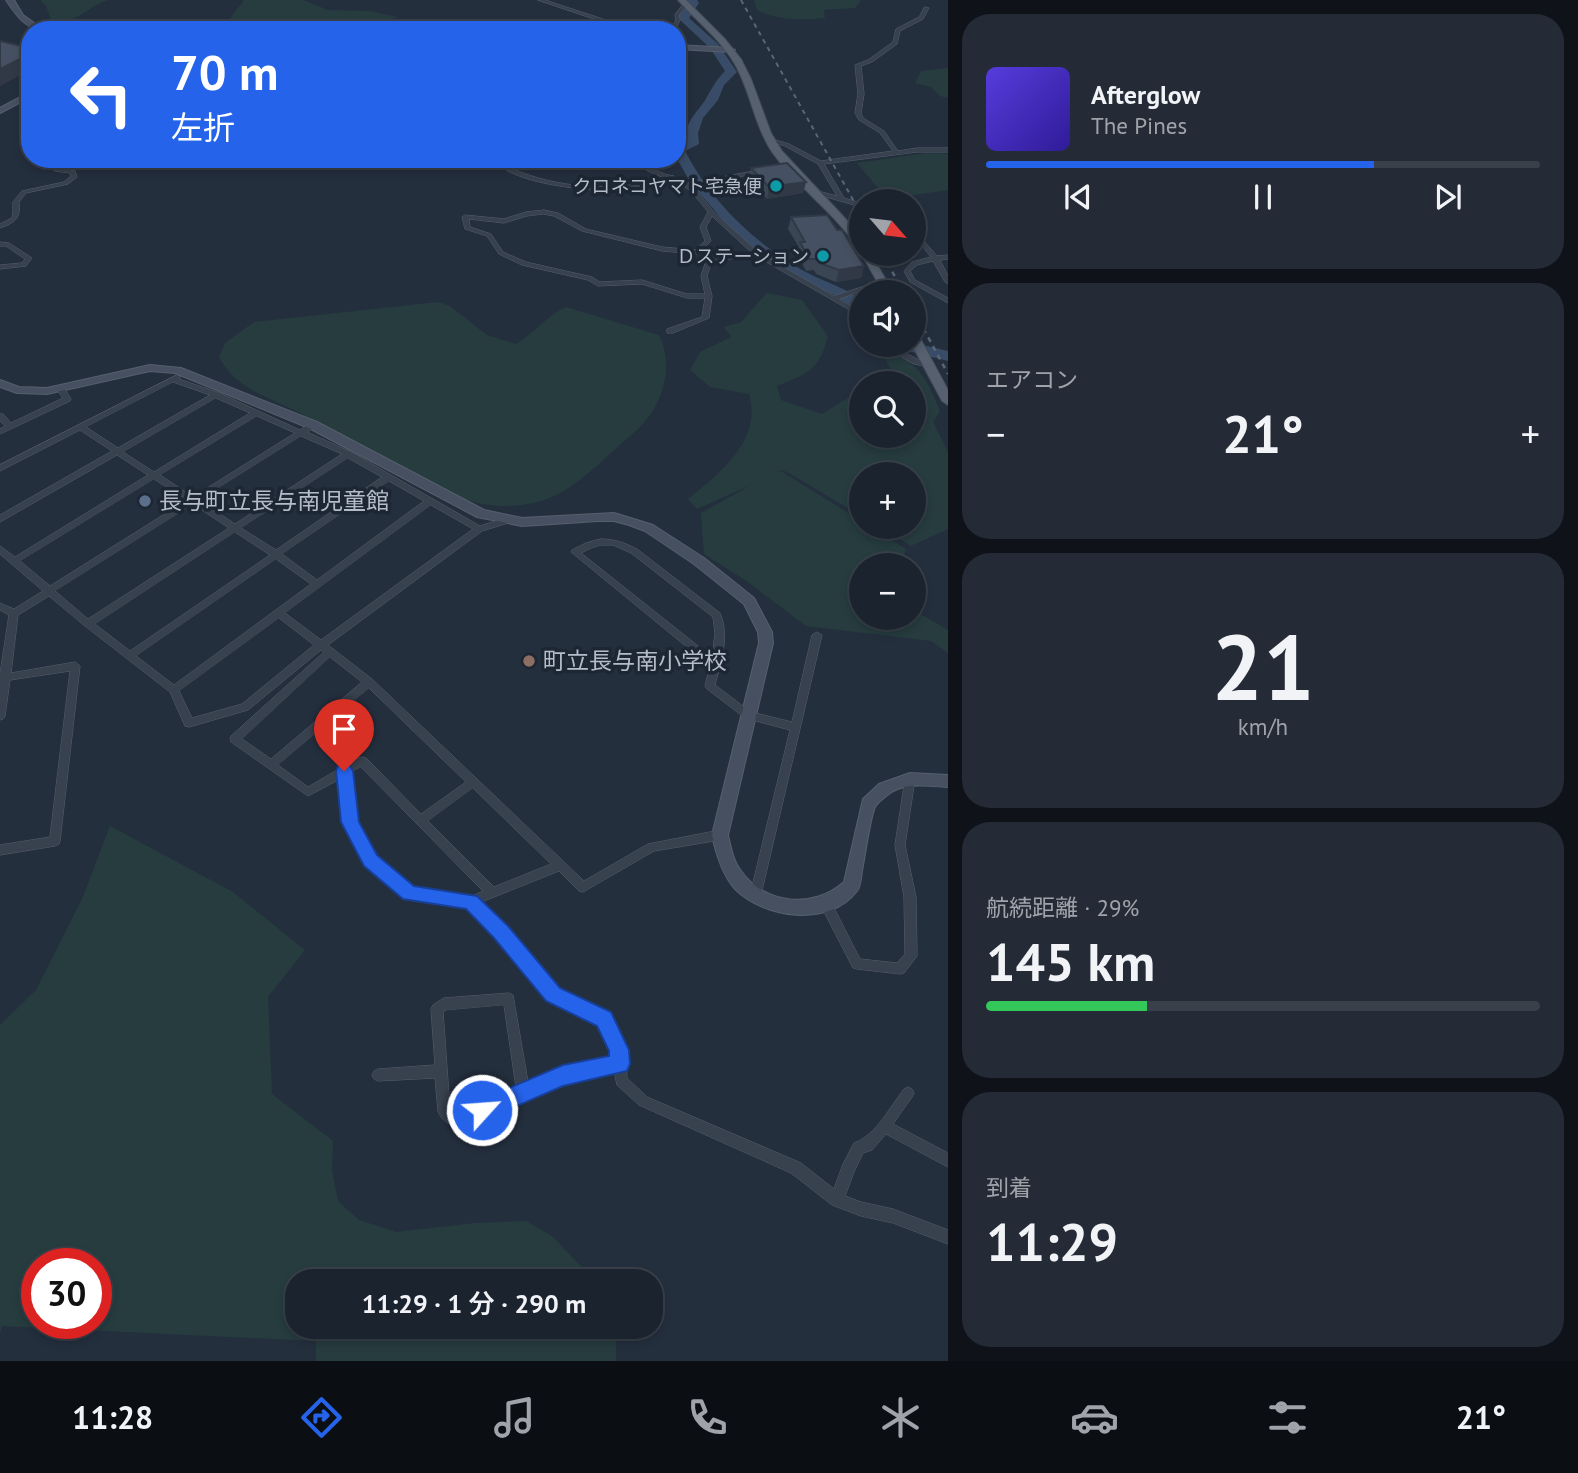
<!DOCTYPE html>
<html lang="ja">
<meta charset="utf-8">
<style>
:root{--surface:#1b232e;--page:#242b36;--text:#f1f3f6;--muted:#a0a4aa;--line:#39404a;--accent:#2563eb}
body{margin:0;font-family:"PT Sans","Noto Sans JP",sans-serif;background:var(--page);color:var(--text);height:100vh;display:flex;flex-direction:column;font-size:26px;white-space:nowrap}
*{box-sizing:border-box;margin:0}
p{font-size:23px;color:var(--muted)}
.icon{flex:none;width:38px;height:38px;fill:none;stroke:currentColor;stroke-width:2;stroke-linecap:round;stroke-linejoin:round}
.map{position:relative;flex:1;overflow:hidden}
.sheet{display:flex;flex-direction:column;gap:14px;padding:14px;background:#0f1319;width:630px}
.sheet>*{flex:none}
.top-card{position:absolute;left:21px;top:21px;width:665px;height:147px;border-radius:28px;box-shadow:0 4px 10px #0003,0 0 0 2px var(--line);background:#2563eb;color:#fff;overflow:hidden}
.needle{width:46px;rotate:118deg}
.controls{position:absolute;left:849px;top:189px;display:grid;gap:14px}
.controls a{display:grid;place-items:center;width:77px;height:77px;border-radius:50%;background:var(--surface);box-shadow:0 4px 10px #0003,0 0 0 2px var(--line);font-size:35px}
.speed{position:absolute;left:21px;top:1248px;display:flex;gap:14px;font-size:35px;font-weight:700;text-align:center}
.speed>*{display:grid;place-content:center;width:91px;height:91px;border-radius:50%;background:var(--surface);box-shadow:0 4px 10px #0003,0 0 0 2px var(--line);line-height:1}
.speed .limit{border:10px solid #d22;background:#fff;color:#111}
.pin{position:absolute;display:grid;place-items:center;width:60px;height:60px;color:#fff;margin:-72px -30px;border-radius:50% 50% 50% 0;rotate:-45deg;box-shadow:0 0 7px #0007}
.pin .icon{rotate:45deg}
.me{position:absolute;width:77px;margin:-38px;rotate:64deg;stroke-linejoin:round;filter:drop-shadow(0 0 5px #0008)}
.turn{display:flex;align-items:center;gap:24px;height:147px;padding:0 35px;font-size:32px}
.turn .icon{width:91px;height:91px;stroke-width:2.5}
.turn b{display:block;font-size:49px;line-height:60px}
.big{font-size:52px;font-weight:600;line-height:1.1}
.sheet .tile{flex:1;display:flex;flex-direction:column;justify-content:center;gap:10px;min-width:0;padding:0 24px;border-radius:28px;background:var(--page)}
.sheet .dial{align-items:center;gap:0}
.dial b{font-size:91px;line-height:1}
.song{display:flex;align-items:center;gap:21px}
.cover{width:84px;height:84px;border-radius:10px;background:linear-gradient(135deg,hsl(250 70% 55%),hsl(250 70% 35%))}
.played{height:7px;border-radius:4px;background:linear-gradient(90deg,var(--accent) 70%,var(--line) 70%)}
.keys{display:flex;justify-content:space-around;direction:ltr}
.heat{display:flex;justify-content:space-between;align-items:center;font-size:38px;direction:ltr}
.charge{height:10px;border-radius:5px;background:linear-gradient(90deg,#34c759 29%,var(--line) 0)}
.trip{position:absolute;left:285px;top:1269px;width:378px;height:70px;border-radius:28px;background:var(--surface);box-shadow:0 4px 10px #0003,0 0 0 2px var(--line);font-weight:600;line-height:70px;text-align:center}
.menu{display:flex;height:112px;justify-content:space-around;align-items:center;background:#0b0e12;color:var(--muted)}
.menu .icon{width:49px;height:49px}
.menu .active{color:var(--accent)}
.menu b{font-size:32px;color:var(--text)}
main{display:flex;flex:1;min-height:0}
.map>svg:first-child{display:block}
.green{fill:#263c3f;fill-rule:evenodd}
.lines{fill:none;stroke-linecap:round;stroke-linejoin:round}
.river{fill:#394c67;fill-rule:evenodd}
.street-casing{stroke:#565f6c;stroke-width:1}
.secondary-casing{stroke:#565f6c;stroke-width:2}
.primary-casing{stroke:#414a57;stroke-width:2}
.street{fill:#38414e;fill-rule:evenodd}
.secondary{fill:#465061;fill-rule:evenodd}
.primary{fill:#56606e;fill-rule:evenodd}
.rail-far1{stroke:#5a6575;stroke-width:2;stroke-dasharray:4.5 4.5;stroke-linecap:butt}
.rail{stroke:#5a6575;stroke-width:2.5;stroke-dasharray:5 5;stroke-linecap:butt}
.wall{fill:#3b4654}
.shaded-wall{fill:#303945}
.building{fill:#455162;stroke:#303945;stroke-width:2}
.route{fill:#2563eb;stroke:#184099;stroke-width:2}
.culture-dot{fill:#0f9aa8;stroke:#1d2633;stroke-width:2.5}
.service-dot{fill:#5c6f8a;stroke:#1d2633;stroke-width:2.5}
.education-dot{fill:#8d6e63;stroke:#1d2633;stroke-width:2.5}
.labels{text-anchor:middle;stroke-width:7;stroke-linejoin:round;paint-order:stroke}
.far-poi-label{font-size:19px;fill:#b4bcc9;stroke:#1d2633;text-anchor:end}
.poi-label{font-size:23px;fill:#b4bcc9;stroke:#1d2633;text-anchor:start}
</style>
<main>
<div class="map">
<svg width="948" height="1361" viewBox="0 0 948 1361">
<rect width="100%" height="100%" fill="#242f3e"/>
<g class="green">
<path d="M40 0H108C84 9 81 20 53 25L46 6Z"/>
<polygon points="244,0 303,0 328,10 369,11 398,17 379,24 319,20 299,30 225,30 224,26"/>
<path d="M754 0H861L855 8 824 10 825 18C800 20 779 21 757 10Z"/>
<polygon points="537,19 570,30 492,30 483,24 494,20"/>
<polygon points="948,68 948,98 940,96 931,87 915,83 921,71"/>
<polygon points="926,153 948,154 948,190 895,198 877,187 857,163"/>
<path d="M767 293 802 300 828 336C819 371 808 373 777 386L781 400 822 414 854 394 861 400V436H914V383H897L881 350C918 361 926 376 940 411L933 422 948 452V529L911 546 879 527H914V474H861V516L787 472 782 470 774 474 781 471 861 521V527H871L906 549 900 565H861V618H914V610L948 630V653L931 641 806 626 745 580 704 554 701 513 751 485 697 509 688 499C719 474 763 440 749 394L710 387 690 370 700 352 731 337 724 327 741 322Z"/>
<path d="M438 302 450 306 487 335 516 344C535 333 546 316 566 307L659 335C675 367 662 408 636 431 615 448 585 479 562 492 507 521 456 500 405 475 382 464 354 455 333 441 322 432 313 420 300 413 269 397 237 390 219 357L225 343 254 322Z"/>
<path d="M110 826 233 892 305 950 268 997 272 1094 333 1141 332 1170 338 1201 359 1220 396 1232 475 1223 526 1221 552 1236 595 1281H298V1326L616 1327V1361H316V1341L2 1326 0 1334V1025L36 990 82 899ZM37 1264H96V1323H37Z"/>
</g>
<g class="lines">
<g class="river">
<path d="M687 0H697L699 3 689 18 718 44 737 72 724 85 718 100 703 118 698 133 699 144 685 151C711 201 753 242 802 270 821 281 842 286 860 299L861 313 834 295 790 275 739 238 692 185 677 159V145L686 142C684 119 699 113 708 95 714 85 716 80 725 71L710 48 679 19V14L689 3Z"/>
<polygon points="914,343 948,351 948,361 896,348 894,345"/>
</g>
<defs>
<g id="street">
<polygon points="538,0 545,0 621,25 653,30 637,30 618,27"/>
<polygon points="684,4 688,5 679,15 680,20 675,30 670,30 676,20 675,15"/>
<polygon points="925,7 929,8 923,19 900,31 897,44 872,62 861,66 864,94 861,113 863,118 884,131 898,151 917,148 948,148 948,152 917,152 824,164 844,198 861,203 861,207 816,194 815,193 818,191 837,196 818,164 785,146 766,140 769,138 789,144 821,161 893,151 880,133 859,120 855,113 858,94 855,65 868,60 893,42 896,29 919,17"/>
<polygon points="359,26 390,28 392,30 356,30"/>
<path d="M48 159H54L51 164 59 168 75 171 77 177 68 184 26 193 19 202C21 218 15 223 0 228V224L12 218 13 212V202L22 191 64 182 71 176 70 173 55 171 46 165 45 164Z"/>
<path d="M521 159H530L511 168C557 189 616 192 664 178L646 170 636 159H642C651 168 662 175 674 176L675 178 689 183 765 169 766 170 763 172 692 186 713 211 759 253 834 296 880 281 885 282 839 299 852 307 861 317V323H858L848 309 756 256 712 261 707 276 712 296 709 318 673 333H667V329L702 317 705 298H687L642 284 598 286 588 280 522 265 499 254 487 236 465 229 462 217 465 215 504 219 526 212 544 210 558 213 586 229 662 247 695 250 705 241 700 227 708 212C698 200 688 184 672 181 665 179 639 188 630 189 599 193 529 186 503 168ZM544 214 554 216 582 231 662 251 697 254 711 241 706 227 712 216 752 253 707 258 701 276 705 294H687L642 280 600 282 592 277 526 262 503 252 491 234 470 227 469 219 504 223 527 216Z"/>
<polygon points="914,231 916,232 937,256 948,255 948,259 940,260 948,276 948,284 945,282 933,261 917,265 910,271 915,280 948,298 948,303 910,282 904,271 912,262 931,257 914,236"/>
<polygon points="0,242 9,243 32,258 26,266 0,269 0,265 22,263 25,259 6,246 0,246"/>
<polygon points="881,345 890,345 919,360 934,365 930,367 914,364"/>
<path d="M177 375 181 377 179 379 219 393 300 430 310 423H316V427L307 432 351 452 480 526 505 518 508 519 509 521 508 523 482 531 328 645 372 679 584 881 648 844 720 830 724 832 725 835 724 838 720 840 654 851 583 892 579 891 559 871 479 903 505 928 557 991 608 1015 625 1050 627 1078 647 1097 801 1163 834 1189 843 1164 854 1143C876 1135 890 1107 904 1089L908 1087 912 1089 914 1093 912 1097 893 1124 948 1153V1167L886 1134 872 1150 863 1153 854 1172 845 1196 861 1202 893 1209 948 1230V1244L893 1223 861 1216 832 1205 791 1173 639 1105 617 1085 614 1071 575 1078 547 1087 459 1128C449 1124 442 1122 438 1111L435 1078 378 1081 374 1079 372 1075 374 1071 378 1069 435 1065 431 1009 433 1005 444 998 509 993 513 995 528 1082 567 1068 613 1059V1051L600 1023 549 999 497 936 467 907 406 897 366 864 345 822 340 779 308 796 231 742 230 739 231 736 324 652 321 650 248 710 189 727 185 726 170 692 85 626 49 596 18 615 11 673 75 662 80 666 60 841 59 844 55 846 0 855V845L50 837 70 671 10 680 5 716 3 719 0 720V674L9 615 0 610V603L14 609 43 591 0 554V546L15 557 148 475 117 455 0 522V515L112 451 80 430 0 471V465ZM173 382 210 395 118 448 86 427ZM216 398 250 413 154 472 123 452ZM257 416 295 433 193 497 160 475ZM301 436 342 454 235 524 199 500ZM348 458 382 477 276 550 241 528ZM154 479 187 500 50 586 20 561ZM389 481 424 501 317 580 282 554ZM193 504 229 528 88 619 55 591ZM431 505 473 529 321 640 285 613ZM235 532 270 555 130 651 95 624ZM276 559 311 584 174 685 136 656ZM279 618 314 645 242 704 192 718 179 691ZM330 657 362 682 271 759 242 739ZM369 688 466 782 421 814 366 758 362 757 358 758 308 787 278 765ZM361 767 483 891 470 897 413 888 374 858 355 822 349 773ZM473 788 551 864 494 887 428 821ZM504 1005 516 1087 459 1115 453 1113 450 1109 443 1012 446 1010Z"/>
<polygon points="58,388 64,388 71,399 70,401 0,434 0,429 5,426 0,421 0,414 3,414 11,423 63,398 57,390"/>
<path d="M601 539C615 539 625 543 637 549L720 613C730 636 721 661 715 685L751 712 792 722 812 635 817 632 822 635 760 899 756 900 752 899 750 895 790 730 745 718 707 689 705 686 710 666 571 552 572 550 586 543ZM601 545H613L631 553 713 617 715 633 712 657 581 553 591 548Z"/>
<polygon points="910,775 914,776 915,779 905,845 916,897 917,956 904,973 900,974 857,969 853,968 820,904 822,900 826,899 830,900 860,959 897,963 905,954 904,897 895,845 905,779 906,776"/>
</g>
<g id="secondary">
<path d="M6 0H14L23 15 44 30C26 30 16 15 6 0Z"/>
<polygon points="677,45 731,48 735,50 731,52 677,49"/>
<polygon points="30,92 30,97 0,113 0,108"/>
<path d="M150 365 181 368 317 422 484 510 522 518 614 513 653 525 704 558 754 598 772 632 773 643 728 835C731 848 733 861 741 871 765 905 814 909 844 882L863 799 879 784 910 773 948 775V787C928 786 902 781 886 796 883 799 877 803 875 807 870 818 865 856 862 871 861 877 861 886 857 891 829 928 764 918 735 889 722 874 716 854 712 835L759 643 758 632 744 604 694 564 645 531 629 525 614 521H598L522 526 477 517 309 428 175 373 150 371 47 394 17 393 0 387V380L19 387 47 388Z"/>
</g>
<g id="primary">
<path d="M678 0H686L725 39 741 59 751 79 771 133 782 151 856 230 861 237V248L857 247C833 211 797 187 772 152 755 126 751 95 737 68 723 41 698 23 678 0Z"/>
<polygon points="861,253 871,254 893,292 883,292"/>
<polygon points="914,334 920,338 948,390 948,405 942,401 912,345"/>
</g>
</defs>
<use href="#street" class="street-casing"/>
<use href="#secondary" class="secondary-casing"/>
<use href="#primary" class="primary-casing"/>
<use href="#street" class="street"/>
<use href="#secondary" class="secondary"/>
<use href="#primary" class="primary"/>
<polyline class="rail-far1" points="741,0 861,214"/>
<g class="rail">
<polyline points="883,254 903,292"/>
<polyline points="914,311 948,374"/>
</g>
</g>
<g class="wall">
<polygon points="751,168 806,182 803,193 767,199 749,180"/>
<polygon points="791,217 837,230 864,266 861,278 836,282 816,274 814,270 806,271 797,254 799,247 788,229"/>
</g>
<g class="shaded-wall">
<polygon points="30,54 30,70 0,86 0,69"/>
<polygon points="806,182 803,193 767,199 769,187"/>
<polygon points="864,266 861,278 836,282 839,270"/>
</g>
<g class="building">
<polygon points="0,41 30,48 30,54 0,69"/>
<polygon points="787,163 806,182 769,187 751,168"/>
<polygon points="827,215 837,230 842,230 864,266 839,270 819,263 817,259 809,259 800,242 805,242 791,217"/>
</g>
<polygon class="route" points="344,764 350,766 353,771 359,822 377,855 414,886 477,896 508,926 560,988 611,1012 629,1050 630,1064 627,1071 563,1086 482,1121 474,1117 471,1110 474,1103 563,1065 609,1056 609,1051 597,1026 546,1001 494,938 466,909 403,899 364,866 341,822 336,771 338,766"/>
<g class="culture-dot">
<circle cx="776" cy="186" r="7"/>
<circle cx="823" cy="256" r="7"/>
</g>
<circle class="service-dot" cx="145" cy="501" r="7"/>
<circle class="education-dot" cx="529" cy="661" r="7"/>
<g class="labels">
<g class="far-poi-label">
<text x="762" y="193">クロネコヤマト宅急便</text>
<text x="809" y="263">Ｄステーション</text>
</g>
<g class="poi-label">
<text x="159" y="509">長与町立長与南児童館</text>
<text x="543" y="669">町立長与南小学校</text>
</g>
</g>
</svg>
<div class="controls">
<a><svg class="needle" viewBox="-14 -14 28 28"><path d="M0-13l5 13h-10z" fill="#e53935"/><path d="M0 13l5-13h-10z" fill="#a0a4aa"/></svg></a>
<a><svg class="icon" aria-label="sound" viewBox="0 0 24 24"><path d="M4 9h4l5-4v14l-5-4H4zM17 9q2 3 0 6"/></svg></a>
<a><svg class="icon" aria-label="search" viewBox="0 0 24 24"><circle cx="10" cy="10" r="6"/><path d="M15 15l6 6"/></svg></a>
<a>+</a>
<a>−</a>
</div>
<div class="speed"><div class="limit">30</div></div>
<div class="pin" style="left:344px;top:771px;background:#d93025"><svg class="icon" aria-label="arrive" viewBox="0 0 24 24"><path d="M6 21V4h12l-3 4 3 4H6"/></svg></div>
<svg class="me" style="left:482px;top:1110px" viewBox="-20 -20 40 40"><circle r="17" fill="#2563eb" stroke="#fff" stroke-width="3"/><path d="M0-11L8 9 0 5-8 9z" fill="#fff"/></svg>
<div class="trip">11:29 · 1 分 · 290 m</div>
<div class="top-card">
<div class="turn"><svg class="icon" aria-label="left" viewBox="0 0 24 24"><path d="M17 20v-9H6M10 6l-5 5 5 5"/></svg><div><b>70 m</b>左折</div></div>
</div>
</div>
<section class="sheet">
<div class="tile">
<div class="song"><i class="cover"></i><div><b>Afterglow</b><p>The Pines</p></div></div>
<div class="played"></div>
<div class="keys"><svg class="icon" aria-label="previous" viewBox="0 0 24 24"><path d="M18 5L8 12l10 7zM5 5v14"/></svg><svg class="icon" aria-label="pause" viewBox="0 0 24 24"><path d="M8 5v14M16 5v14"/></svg><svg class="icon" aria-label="next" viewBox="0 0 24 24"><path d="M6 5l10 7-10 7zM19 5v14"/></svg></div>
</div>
<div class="tile"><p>エアコン</p>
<div class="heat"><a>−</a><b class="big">21°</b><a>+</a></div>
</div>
<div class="tile dial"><b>21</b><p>km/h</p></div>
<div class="tile"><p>航続距離 · 29%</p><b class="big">145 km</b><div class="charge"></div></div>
<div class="tile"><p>到着</p><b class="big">11:29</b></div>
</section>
</main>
<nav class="menu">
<b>11:28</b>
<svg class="icon active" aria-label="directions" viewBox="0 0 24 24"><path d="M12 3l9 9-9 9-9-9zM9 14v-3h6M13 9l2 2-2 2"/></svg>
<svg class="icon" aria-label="music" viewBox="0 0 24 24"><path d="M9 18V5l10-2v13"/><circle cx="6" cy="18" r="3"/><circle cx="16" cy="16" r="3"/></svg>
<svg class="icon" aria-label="phone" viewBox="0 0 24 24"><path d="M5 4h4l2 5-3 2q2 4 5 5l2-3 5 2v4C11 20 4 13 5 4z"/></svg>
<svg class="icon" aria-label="climate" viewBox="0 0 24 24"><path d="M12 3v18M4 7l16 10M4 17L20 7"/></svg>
<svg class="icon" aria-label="car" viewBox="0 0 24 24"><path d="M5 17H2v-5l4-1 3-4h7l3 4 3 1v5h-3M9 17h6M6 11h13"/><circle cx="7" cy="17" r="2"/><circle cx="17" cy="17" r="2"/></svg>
<svg class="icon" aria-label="filters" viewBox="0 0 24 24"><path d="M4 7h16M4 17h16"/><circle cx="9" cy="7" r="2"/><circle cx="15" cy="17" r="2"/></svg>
<b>21°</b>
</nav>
